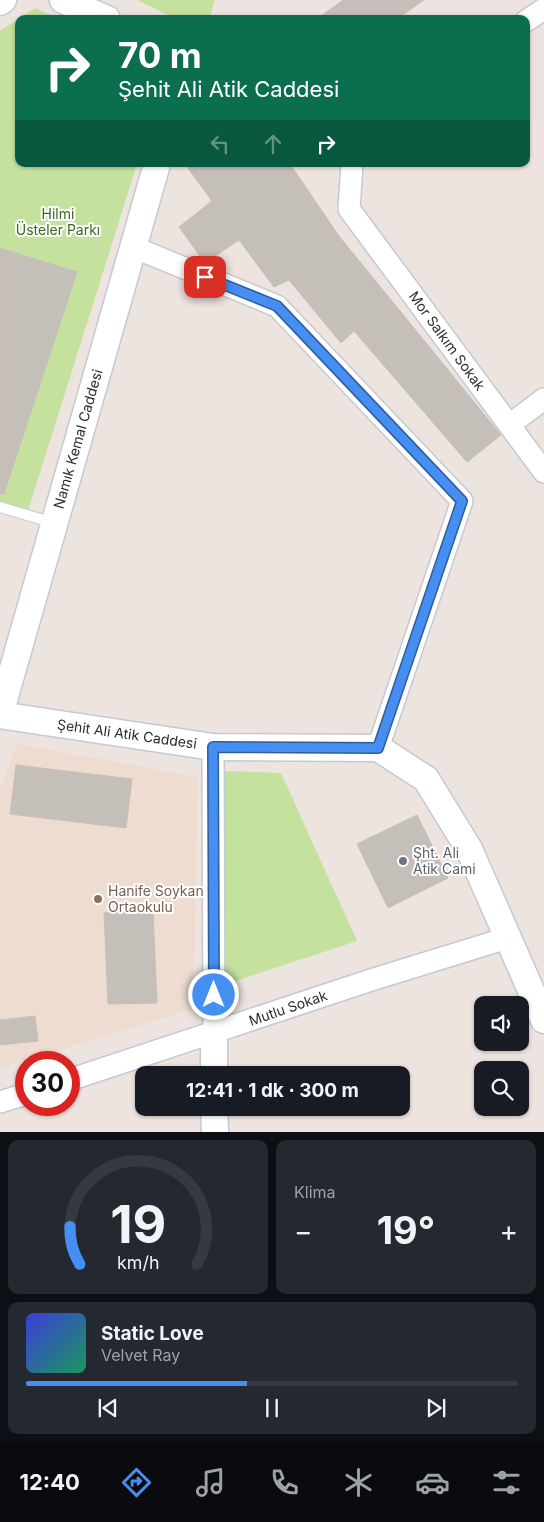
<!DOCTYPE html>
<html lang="tr">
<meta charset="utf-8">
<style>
:root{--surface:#171b24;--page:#242831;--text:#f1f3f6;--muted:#9ea1a6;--line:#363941;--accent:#468ff2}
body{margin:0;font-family:Inter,sans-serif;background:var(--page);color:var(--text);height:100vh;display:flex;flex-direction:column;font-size:19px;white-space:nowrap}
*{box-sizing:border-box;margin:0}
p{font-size:16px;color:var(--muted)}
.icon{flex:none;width:28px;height:28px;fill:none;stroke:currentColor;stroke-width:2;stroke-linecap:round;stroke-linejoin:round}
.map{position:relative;height:1132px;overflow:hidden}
.side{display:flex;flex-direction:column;gap:8px;padding:8px;background:#0d0f14;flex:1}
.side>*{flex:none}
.top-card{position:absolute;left:15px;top:15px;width:515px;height:152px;border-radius:10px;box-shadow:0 1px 4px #0004;background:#0b6e4f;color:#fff;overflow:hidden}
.buttons{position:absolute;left:474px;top:996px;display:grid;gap:10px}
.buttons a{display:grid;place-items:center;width:55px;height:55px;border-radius:10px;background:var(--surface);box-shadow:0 1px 4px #0004;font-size:25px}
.speed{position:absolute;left:15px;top:1051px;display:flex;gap:10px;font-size:25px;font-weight:700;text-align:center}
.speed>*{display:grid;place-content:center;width:65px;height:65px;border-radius:50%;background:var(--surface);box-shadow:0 1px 4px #0004;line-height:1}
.speed .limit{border:8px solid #d22;background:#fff;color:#111}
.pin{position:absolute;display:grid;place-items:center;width:42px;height:42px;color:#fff;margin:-21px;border-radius:10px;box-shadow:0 2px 8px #0006}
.me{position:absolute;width:55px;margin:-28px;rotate:0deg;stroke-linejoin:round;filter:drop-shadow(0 0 4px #0008)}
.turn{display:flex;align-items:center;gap:18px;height:105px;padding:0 20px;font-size:22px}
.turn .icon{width:65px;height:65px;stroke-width:2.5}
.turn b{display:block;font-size:35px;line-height:42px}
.lanes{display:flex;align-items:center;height:48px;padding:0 20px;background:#0003;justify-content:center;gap:25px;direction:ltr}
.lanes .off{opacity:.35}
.big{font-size:38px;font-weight:700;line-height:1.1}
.side .widget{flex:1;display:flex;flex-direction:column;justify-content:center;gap:8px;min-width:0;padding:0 18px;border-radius:10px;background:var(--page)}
.side .dial{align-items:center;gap:0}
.dial svg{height:130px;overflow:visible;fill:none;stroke:var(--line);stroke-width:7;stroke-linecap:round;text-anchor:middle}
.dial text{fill:var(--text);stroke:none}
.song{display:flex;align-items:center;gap:15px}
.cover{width:60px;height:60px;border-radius:8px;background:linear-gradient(135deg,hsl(240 70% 55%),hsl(150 70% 35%))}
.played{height:5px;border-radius:2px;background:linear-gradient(90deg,var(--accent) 45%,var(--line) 45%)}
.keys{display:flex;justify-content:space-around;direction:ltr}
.heat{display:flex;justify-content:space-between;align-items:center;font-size:28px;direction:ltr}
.side .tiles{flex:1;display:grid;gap:8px;grid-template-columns:1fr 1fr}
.widget:last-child{grid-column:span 2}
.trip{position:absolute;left:135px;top:1066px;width:275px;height:50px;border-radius:10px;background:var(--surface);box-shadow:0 1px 4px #0004;font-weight:700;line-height:50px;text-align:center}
.tab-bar{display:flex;height:80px;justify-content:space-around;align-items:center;background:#090b0e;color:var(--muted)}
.tab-bar .icon{width:35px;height:35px}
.tab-bar .active{color:var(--accent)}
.tab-bar b{font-size:22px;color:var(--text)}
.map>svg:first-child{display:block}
.education{fill:#eddccf}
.green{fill:#c4e19e}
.building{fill:#c5bfba;stroke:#c8bfb8}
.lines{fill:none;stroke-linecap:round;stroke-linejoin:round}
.service-casing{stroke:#c3cad1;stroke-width:12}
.minor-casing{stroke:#c3cad1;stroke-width:24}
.tertiary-casing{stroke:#c3cad1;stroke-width:29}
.service{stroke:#fff;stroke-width:10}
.minor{stroke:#fff;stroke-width:21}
.tertiary{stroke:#fff;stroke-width:26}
.route-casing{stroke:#2e5d9d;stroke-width:12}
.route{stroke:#468ff2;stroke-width:9}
.worship-dot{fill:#6b7280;stroke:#fff;stroke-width:2}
.education-dot{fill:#8d6e63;stroke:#fff;stroke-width:2}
.labels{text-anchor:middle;stroke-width:4;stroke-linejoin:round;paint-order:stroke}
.park-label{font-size:14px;fill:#3e661e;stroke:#fff}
.street-label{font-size:14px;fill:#2c2c2c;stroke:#fff}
.worship-label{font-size:14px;fill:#5b616d;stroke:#fff;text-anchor:start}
.education-label{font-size:14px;fill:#785e54;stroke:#fff;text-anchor:start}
</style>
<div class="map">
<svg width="544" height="1132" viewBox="0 0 544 1132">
<rect width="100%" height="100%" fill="#ede3df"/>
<polygon class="education" points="17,744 198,777 193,1009 0,1068 0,789"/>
<g class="green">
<polygon points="137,0 215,0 209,19 176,19"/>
<polygon points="35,8 60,19 19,19 19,164 137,164 27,514 0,508 0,31"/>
<polygon points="224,771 281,773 357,941 226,984"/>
</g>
<g class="building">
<polygon points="343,0 424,0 397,19 317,19"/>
<polygon points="185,164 290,164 339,236 501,435 467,462 354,331 341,343 289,280 274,287 239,240 205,263 179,227 212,201"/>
<polygon points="0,248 77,272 4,494 0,494"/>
<polygon points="16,765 132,779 126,828 10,814"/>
<polygon points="417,815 448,878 388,908 357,844"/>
<polygon points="153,911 157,1003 108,1004 104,913"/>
<polygon points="35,1016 38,1041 0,1045 0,1020"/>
</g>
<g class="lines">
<defs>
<polyline id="service" points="0,507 54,523"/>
<g id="minor">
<polyline points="526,21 544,9"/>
<polyline points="352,164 349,209 544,472"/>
<polyline points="133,247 277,306 462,501 378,748"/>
<polyline points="509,425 544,399"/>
<polyline points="213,747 214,1033"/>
<polyline points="69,1080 371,980 507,938"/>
<polyline points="0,1102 26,1094"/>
</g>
<g id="tertiary">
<polyline points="63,0 107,19"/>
<polyline points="0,2 3,0"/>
<polyline points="0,714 157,164"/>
<polyline points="0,715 213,747 378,748 426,779 469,849 544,1020"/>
<polyline points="214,1033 214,1075"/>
<polyline points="214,1108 215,1132"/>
</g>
</defs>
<use href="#service" class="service-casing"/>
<use href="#minor" class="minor-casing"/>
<use href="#tertiary" class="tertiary-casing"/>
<use href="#service" class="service"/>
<use href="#minor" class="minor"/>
<use href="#tertiary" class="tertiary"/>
</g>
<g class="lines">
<defs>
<polyline id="route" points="205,277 277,306 462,501 378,748 213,747 214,995"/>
</defs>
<use href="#route" class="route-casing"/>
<use href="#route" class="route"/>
</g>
<circle class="worship-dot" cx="403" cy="861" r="5"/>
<circle class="education-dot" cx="98" cy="899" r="5"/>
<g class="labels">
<g class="park-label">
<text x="58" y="219">Hilmi<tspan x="58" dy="16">Üsteler Parkı</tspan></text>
</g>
<g class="street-label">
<text transform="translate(447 341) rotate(54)" y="5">Mor Salkım Sokak</text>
<text transform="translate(78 439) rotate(-74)" y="5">Namık Kemal Caddesi</text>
<text transform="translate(127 734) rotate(8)" y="5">Şehit Ali Atik Caddesi</text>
<text transform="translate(288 1008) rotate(-19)" y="5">Mutlu Sokak</text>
</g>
<g class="worship-label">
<text x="413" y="858">Şht. Ali<tspan x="413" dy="16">Atik Cami</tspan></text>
</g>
<g class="education-label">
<text x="108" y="896">Hanife Soykan<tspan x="108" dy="16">Ortaokulu</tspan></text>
</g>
</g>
</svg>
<div class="buttons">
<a><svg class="icon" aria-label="sound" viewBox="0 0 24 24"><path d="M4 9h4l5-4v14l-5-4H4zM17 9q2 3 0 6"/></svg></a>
<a><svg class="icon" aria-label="search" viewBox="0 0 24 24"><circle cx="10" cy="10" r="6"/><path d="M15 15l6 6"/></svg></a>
</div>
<div class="speed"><div class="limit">30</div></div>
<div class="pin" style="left:205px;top:277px;background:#d93025"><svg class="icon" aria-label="arrive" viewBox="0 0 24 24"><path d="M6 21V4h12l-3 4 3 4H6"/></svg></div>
<svg class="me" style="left:214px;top:995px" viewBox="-20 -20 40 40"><circle r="17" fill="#468ff2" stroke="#fff" stroke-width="3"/><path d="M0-11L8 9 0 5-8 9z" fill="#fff"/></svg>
<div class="trip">12:41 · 1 dk · 300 m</div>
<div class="top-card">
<div class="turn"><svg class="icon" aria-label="right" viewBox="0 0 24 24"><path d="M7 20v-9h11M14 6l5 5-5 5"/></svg><div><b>70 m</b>Şehit Ali Atik Caddesi</div></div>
<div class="lanes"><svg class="icon off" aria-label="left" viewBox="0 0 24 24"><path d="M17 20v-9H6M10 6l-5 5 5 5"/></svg><svg class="icon off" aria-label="ahead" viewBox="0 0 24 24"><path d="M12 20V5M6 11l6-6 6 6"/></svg><svg class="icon" aria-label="right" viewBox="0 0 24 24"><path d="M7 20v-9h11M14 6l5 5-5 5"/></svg></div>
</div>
</div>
<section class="side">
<div class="tiles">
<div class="widget dial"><svg viewBox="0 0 100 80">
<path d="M14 69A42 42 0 1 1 86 69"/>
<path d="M14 69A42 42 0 0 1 8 46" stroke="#468ff2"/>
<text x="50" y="56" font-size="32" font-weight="700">19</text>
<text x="50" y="72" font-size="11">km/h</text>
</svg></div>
<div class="widget"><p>Klima</p>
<div class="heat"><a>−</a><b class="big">19°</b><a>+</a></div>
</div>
<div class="widget">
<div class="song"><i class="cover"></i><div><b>Static Love</b><p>Velvet Ray</p></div></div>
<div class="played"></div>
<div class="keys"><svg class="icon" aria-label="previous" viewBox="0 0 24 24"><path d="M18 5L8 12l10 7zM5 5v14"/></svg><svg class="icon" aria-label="pause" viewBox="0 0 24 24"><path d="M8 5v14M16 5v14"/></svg><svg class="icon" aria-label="next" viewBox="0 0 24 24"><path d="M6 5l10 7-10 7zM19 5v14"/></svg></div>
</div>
</div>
</section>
<nav class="tab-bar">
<b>12:40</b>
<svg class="icon active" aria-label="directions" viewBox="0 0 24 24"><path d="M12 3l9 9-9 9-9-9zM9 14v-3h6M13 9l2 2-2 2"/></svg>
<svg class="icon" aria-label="music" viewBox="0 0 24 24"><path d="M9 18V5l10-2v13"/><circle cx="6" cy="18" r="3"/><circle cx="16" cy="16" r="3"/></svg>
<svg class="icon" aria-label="phone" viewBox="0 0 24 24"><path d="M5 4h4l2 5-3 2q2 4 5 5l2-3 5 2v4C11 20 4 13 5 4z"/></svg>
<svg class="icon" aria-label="climate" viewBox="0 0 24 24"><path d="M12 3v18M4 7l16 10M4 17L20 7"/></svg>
<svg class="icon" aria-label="car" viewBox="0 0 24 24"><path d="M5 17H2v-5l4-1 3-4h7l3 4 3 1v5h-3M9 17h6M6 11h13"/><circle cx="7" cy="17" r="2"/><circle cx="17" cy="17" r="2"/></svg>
<svg class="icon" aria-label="filters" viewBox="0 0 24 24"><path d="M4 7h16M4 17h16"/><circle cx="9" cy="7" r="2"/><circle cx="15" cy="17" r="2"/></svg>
</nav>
